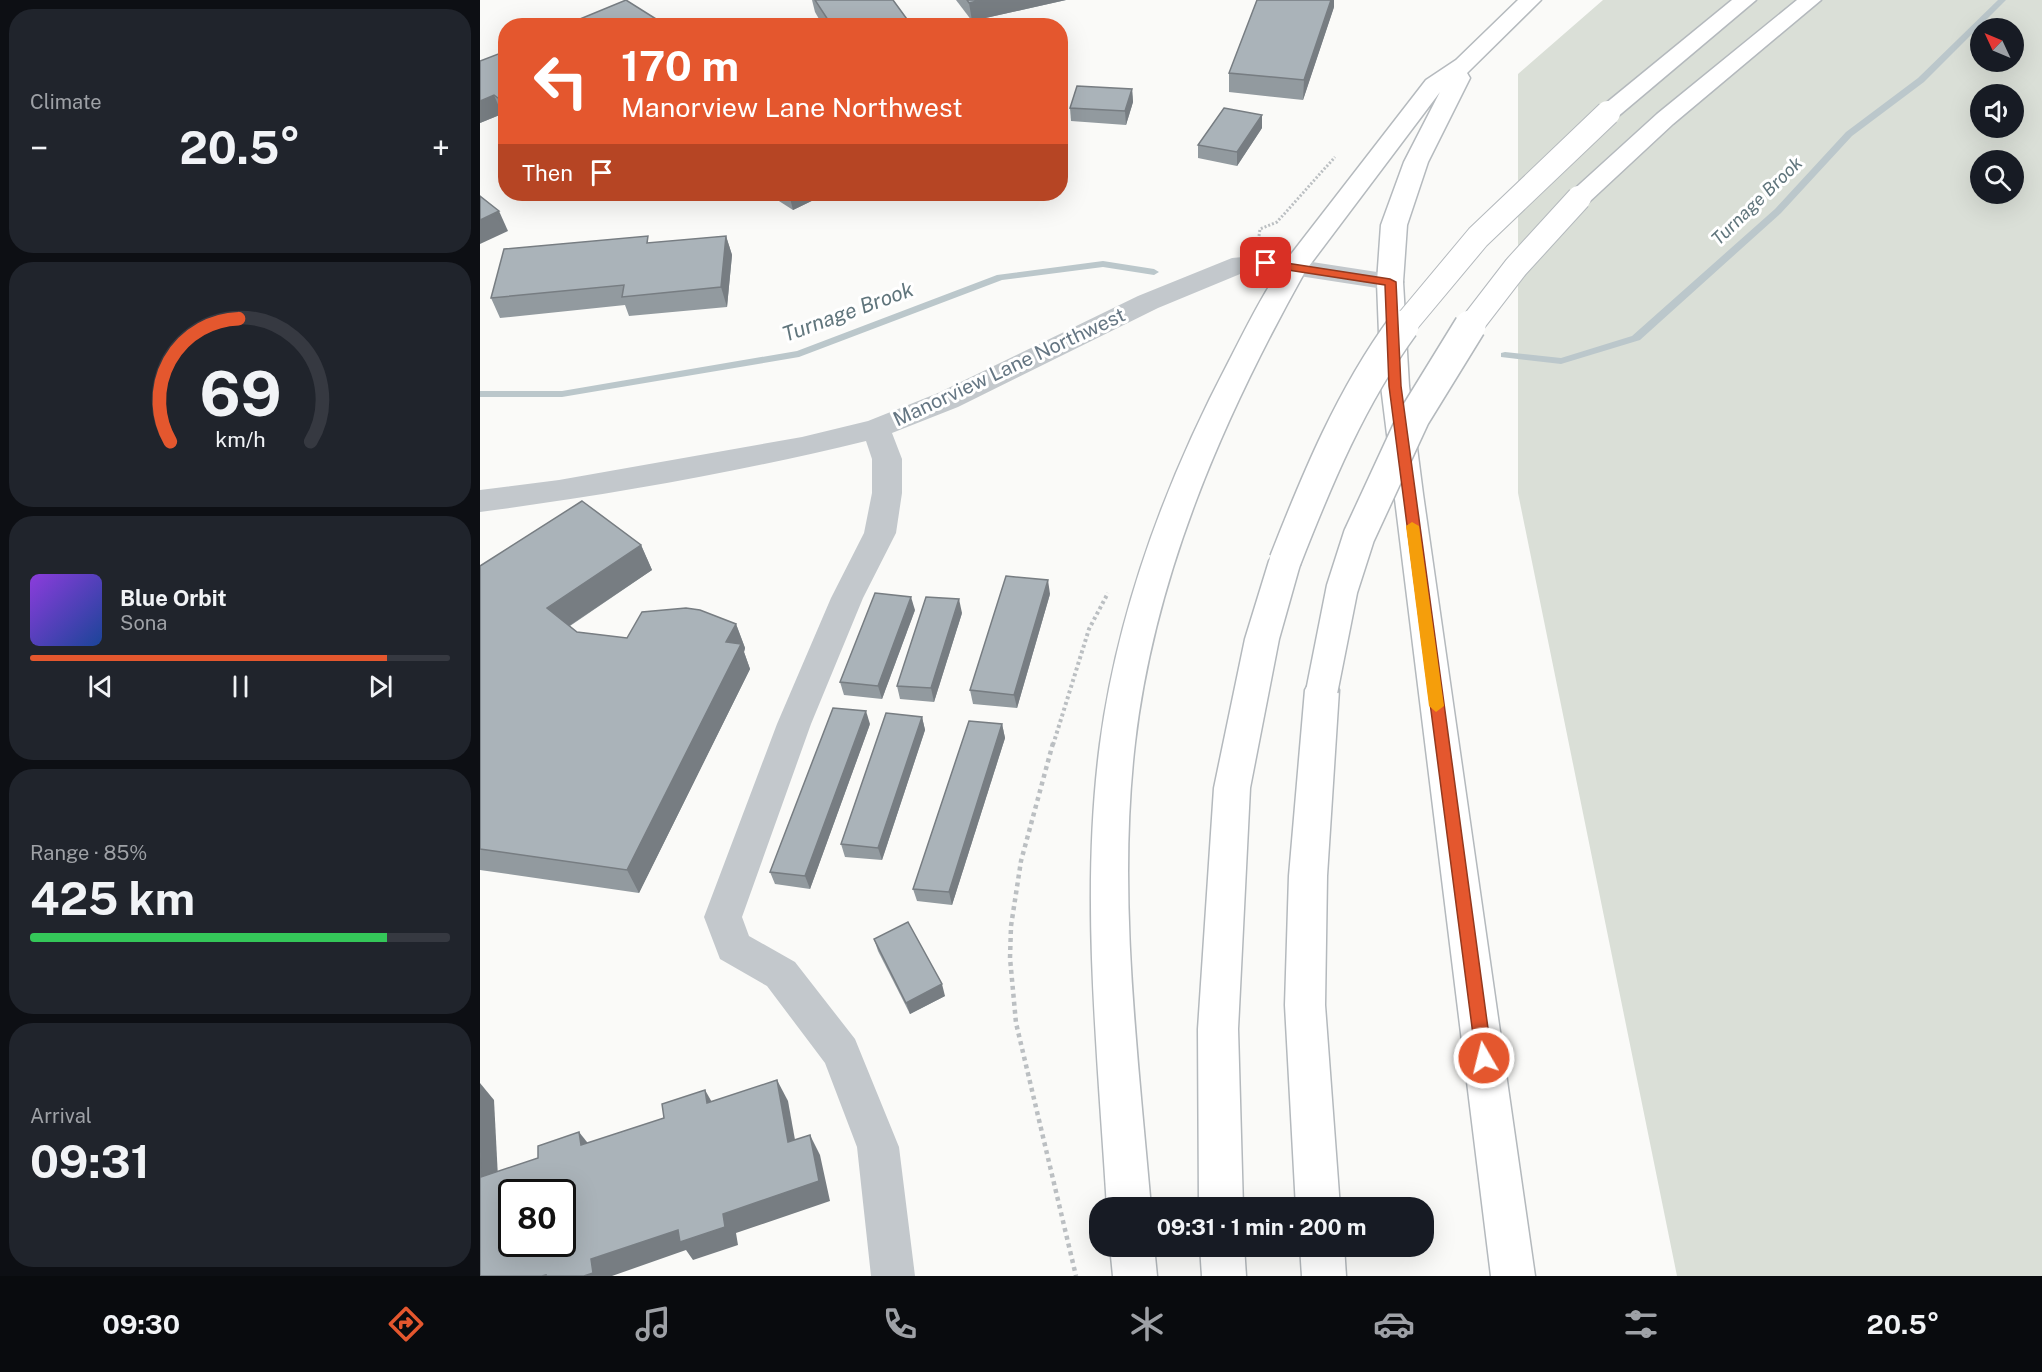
<!DOCTYPE html>
<meta charset="utf-8">
<style>
:root{--surface:#171b24;--page:#20242c;--text:#f1f3f6;--muted:#9ea1a6;--line:#363941;--accent:#e4572e}
body{margin:0;font-family:"Public Sans",sans-serif;background:var(--page);color:var(--text);height:100vh;display:flex;flex-direction:column;font-size:22px;white-space:nowrap}
*{box-sizing:border-box;margin:0}
p{font-size:20px;color:var(--muted)}
.icon{flex:none;width:33px;height:33px;fill:none;stroke:currentColor;stroke-width:2;stroke-linecap:round;stroke-linejoin:round}
.map{position:relative;flex:1;overflow:hidden}
.side{display:flex;flex-direction:column;gap:9px;padding:9px;background:#0d0f14;width:480px}
.side>*{flex:none}
.guide{position:absolute;left:18px;top:18px;width:570px;height:183px;border-radius:24px;box-shadow:0 6px 24px #0002;background:#e4572e;color:#fff;overflow:hidden}
.needle{width:39px;rotate:314deg}
.controls{position:absolute;left:1490px;top:18px;display:grid;gap:12px}
.controls a{display:grid;place-items:center;width:54px;height:54px;border-radius:50%;background:var(--surface);box-shadow:0 6px 24px #0002;font-size:30px}
.speed{position:absolute;left:18px;top:1179px;display:flex;gap:12px;font-size:30px;font-weight:700;text-align:center}
.speed>*{display:grid;place-content:center;width:78px;height:78px;border-radius:50%;background:var(--surface);box-shadow:0 6px 24px #0002;line-height:1}
.speed .limit{border:3px solid #111;border-radius:9px;background:#fff;color:#111}
.pin{position:absolute;display:grid;place-items:center;width:51px;height:51px;color:#fff;margin:-26px;border-radius:12px;box-shadow:0 3px 9px #0006}
.me{position:absolute;width:66px;margin:-33px;rotate:352deg;stroke-linejoin:round;filter:drop-shadow(0 0 4px #0008)}
.turn{display:flex;align-items:center;gap:21px;height:126px;padding:0 24px;font-size:27px}
.turn .icon{width:78px;height:78px;stroke-width:2.5}
.turn b{display:block;font-size:42px;line-height:51px}
.then{display:flex;align-items:center;height:57px;padding:0 24px;background:#0003;gap:12px;font-size:22px}
.big{font-size:45px;font-weight:700;line-height:1.1}
.side .tile{flex:1;display:flex;flex-direction:column;justify-content:center;gap:9px;min-width:0;padding:0 21px;border-radius:24px;background:var(--page)}
.side .dial{align-items:center;gap:0}
.dial svg{height:156px;overflow:visible;fill:none;stroke:var(--line);stroke-width:7;stroke-linecap:round;text-anchor:middle}
.dial text{fill:var(--text);stroke:none}
.song{display:flex;align-items:center;gap:18px}
.cover{width:72px;height:72px;border-radius:9px;background:linear-gradient(135deg,hsl(270 70% 55%),hsl(220 70% 35%))}
.played{height:6px;border-radius:3px;background:linear-gradient(90deg,var(--accent) 85%,var(--line) 85%)}
.keys{display:flex;justify-content:space-around;direction:ltr}
.heat{display:flex;justify-content:space-between;align-items:center;font-size:33px;direction:ltr}
.charge{height:9px;border-radius:4px;background:linear-gradient(90deg,#34c759 85%,var(--line) 0)}
.trip{position:absolute;left:609px;top:1197px;width:345px;height:60px;border-radius:24px;background:var(--surface);box-shadow:0 6px 24px #0002;font-weight:700;line-height:60px;text-align:center}
.tab-bar{display:flex;height:96px;justify-content:space-around;align-items:center;background:#090b0e;color:var(--muted)}
.tab-bar .icon{width:42px;height:42px}
.tab-bar .current{color:var(--accent)}
.tab-bar b{font-size:27px;color:var(--text)}
main{display:flex;flex:1;min-height:0}
.map>svg:first-child{display:block}
.green{fill:#dadfd7;fill-rule:evenodd}
.lines{fill:none;stroke-linecap:round;stroke-linejoin:round}
.stream{fill:#bbc7cb;fill-rule:evenodd}
.major-casing{stroke:#b5babe;stroke-width:3}
.highway-casing{stroke:#b4b9bd;stroke-width:3}
.path-far2{stroke:#bbbfc2;stroke-width:3;stroke-dasharray:2 2;stroke-linecap:butt}
.path-far1{stroke:#bbbfc2;stroke-width:4;stroke-dasharray:3 3;stroke-linecap:butt}
.path{stroke:#bbbfc2;stroke-width:4.5;stroke-dasharray:4 4;stroke-linecap:butt}
.minor{fill:#c3c8cc;fill-rule:evenodd}
.major{fill:#fff;fill-rule:evenodd}
.highway{fill:#fff;fill-rule:evenodd}
.highway-bridge-far1-casing{stroke:#b4b9bd;stroke-width:26;stroke-linecap:butt}
.highway-bridge-casing{stroke:#b4b9bd;stroke-width:34;stroke-linecap:butt}
.highway-bridge-far1{stroke:#fff;stroke-width:24}
.highway-bridge{stroke:#fff;stroke-width:31}
.wall{fill:#929a9f}
.shaded-wall{fill:#777d82}
.building{fill:#aab3b9;stroke:#777d82;stroke-width:1.5;fill-rule:evenodd}
.route{fill:#e4572e;stroke:#94391e;stroke-width:1.5}
.slow{fill:#f59e0b}
.labels{text-anchor:middle;stroke-width:6;stroke-linejoin:round;paint-order:stroke}
.far-water-label{font-size:18px;font-style:italic;fill:#60757c;stroke:#fff}
.street-label{font-size:20px;fill:#657683;stroke:#fff}
.water-label{font-size:21px;font-style:italic;fill:#60757c;stroke:#fff}
</style>
<main>
<section class="side">
<div class="tile"><p>Climate</p>
<div class="heat"><a>−</a><b class="big">20.5°</b><a>+</a></div>
</div>
<div class="tile dial"><svg viewBox="0 0 100 80">
<path d="M14 69A42 42 0 1 1 86 69"/>
<path d="M14 69A42 42 0 0 1 49 6" stroke="#e4572e"/>
<text x="50" y="56" font-size="32" font-weight="700">69</text>
<text x="50" y="72" font-size="11">km/h</text>
</svg></div>
<div class="tile">
<div class="song"><i class="cover"></i><div><b>Blue Orbit</b><p>Sona</p></div></div>
<div class="played"></div>
<div class="keys"><svg class="icon" aria-label="previous" viewBox="0 0 24 24"><path d="M18 5L8 12l10 7zM5 5v14"/></svg><svg class="icon" aria-label="pause" viewBox="0 0 24 24"><path d="M8 5v14M16 5v14"/></svg><svg class="icon" aria-label="next" viewBox="0 0 24 24"><path d="M6 5l10 7-10 7zM19 5v14"/></svg></div>
</div>
<div class="tile"><p>Range · 85%</p><b class="big">425 km</b><div class="charge"></div></div>
<div class="tile"><p>Arrival</p><b class="big">09:31</b></div>
</section>
<div class="map">
<svg width="1562" height="1276" viewBox="0 0 1562 1276">
<rect width="100%" height="100%" fill="#fafaf8"/>
<path class="green" d="M1123 0H1562V1276H1197L1038 493V74ZM1500 28H1533V62H1500ZM1500 94H1533V128H1500ZM1500 160H1533V194H1500Z"/>
<g class="lines">
<g class="stream">
<polygon points="1518,0 1526,0 1444,82 1372,136 1301,213 1160,340 1081,364 1021,357 1021,353 1025,352 1081,358 1152,336 1295,209 1366,132 1438,78"/>
<polygon points="623,261 674,269 679,272 674,275 623,267 522,280 319,357 82,397 0,397 0,391 82,391 317,351 517,275"/>
</g>
<defs>
<polygon id="major" points="1038,0 1061,0 987,73 990,78 948,162 927,225 923,282 919,288 910,290 901,288 897,282 901,225 924,162 960,92 823,274 814,276 805,274 801,268 805,262 946,80 976,60"/>
<g id="highway">
<polygon points="1252,0 1276,0 1136,118 1120,118 1116,113 1120,108"/>
<polygon points="1317,0 1341,0 1193,124 1108,203 1099,206 1090,203 1086,198 1090,193 1177,114"/>
<path d="M814 260 823 262 827 268C744 416 675 573 655 743 637 896 658 1055 671 1208H627C618 1055 600 896 620 744 638 609 686 481 749 361 766 328 783 293 805 262Z"/>
<polygon points="910,274 919,276 923,282 929,386 943,494 1055,1276 1011,1276 901,386 897,282 901,276"/>
<polygon points="805,550 816,553 821,561 799,639 770,788 758,1029 763,1208 719,1208 718,1029 734,788 765,639 789,561 794,553"/>
<polygon points="842,677 854,681 859,690 847,876 845,1005 860,1208 816,1208 805,1005 809,876 825,690 830,681"/>
<polygon points="630,1246 674,1246 677,1276 633,1276"/>
<polygon points="720,1246 764,1246 766,1276 722,1276"/>
<polygon points="820,1246 864,1246 866,1276 822,1276"/>
</g>
</defs>
<use href="#major" class="major-casing"/>
<use href="#highway" class="highway-casing"/>
<polyline class="path-far2" points="779,236 780,229 797,222 855,157"/>
<polyline class="path-far1" points="573,745 609,629 628,593"/>
<polyline class="path" points="573,743 541,861 531,926 530,958 536,1023 596,1276"/>
<path class="minor" d="M786 255 910 274 919 276 923 282 919 288 910 290 786 271 765 272 678 308 478 407 412 433 422 459V493L416 533 383 598 331 724 262 917 269 936 315 962 375 1039 419 1147 435 1276H391L377 1147 345 1063 287 986 240 959 224 917 297 724 351 598 384 533 392 493V459L386 441C259 472 129 495 0 512V490L79 480 322 437 388 421 458 393 658 296 752 258Z"/>
<use href="#major" class="major"/>
<use href="#highway" class="highway"/>
<defs>
<g id="highway-bridge-far1">
<polyline points="922,328 998,237 1128,113"/>
<polyline points="989,328 1036,267 1099,198"/>
</g>
<g id="highway-bridge">
<path d="M805 561C837 479 871 397 923 326"/>
<polyline points="842,690 862,589 879,536 934,417 990,326"/>
</g>
</defs>
<use href="#highway-bridge-far1" class="highway-bridge-far1-casing"/>
<use href="#highway-bridge" class="highway-bridge-casing"/>
<use href="#highway-bridge-far1" class="highway-bridge-far1"/>
<use href="#highway-bridge" class="highway-bridge"/>
</g>
<g class="wall">
<polygon points="332,0 413,0 432,26 343,26 335,12"/>
<polygon points="476,0 586,0 492,21"/>
<polygon points="854,7 823,100 749,92 749,73"/>
<polygon points="26,51 26,117 22,114 0,123"/>
<polygon points="652,89 653,102 646,125 591,121 590,108"/>
<polygon points="782,128 757,166 718,158 718,145"/>
<polygon points="288,194 346,194 313,210"/>
<polygon points="246,236 252,255 247,307 149,316 145,305 20,318 11,298 170,243"/>
<polygon points="161,545 172,570 90,626 97,632 147,638 256,624 265,648 264,652 270,669 159,893 0,870 0,566"/>
<polygon points="570,594 537,708 493,704 490,690"/>
<polygon points="435,610 402,699 364,695 360,682"/>
<polygon points="482,613 454,702 420,699 417,686"/>
<polygon points="442,717 445,730 402,860 365,857 361,844"/>
<polygon points="390,724 330,889 295,884 290,872"/>
<polygon points="522,724 525,738 472,905 437,901 433,889"/>
<polygon points="394,939 465,996 430,1014 398,951"/>
</g>
<g class="shaded-wall">
<polygon points="501,0 586,0 492,21 489,3"/>
<polygon points="851,0 854,0 854,7 823,100 824,80"/>
<polygon points="652,89 653,102 646,125 645,111"/>
<polygon points="14,95 22,114 0,123 0,101"/>
<polygon points="26,95 26,117 18,98"/>
<polygon points="782,115 782,128 757,166 757,152"/>
<polygon points="309,194 346,194 313,210"/>
<polygon points="392,194 400,194 393,198"/>
<polygon points="19,211 28,231 0,244 0,220"/>
<polygon points="246,236 252,255 247,307 241,287"/>
<polygon points="161,545 172,570 80,632 67,608"/>
<polygon points="568,580 570,594 537,708 534,695"/>
<polygon points="431,597 435,610 402,699 398,686"/>
<polygon points="479,599 482,613 454,702 451,688"/>
<polygon points="256,624 265,648 264,652 270,669 159,893 147,870 246,642"/>
<polygon points="386,711 390,724 330,889 325,876"/>
<polygon points="442,717 445,730 402,860 398,848"/>
<polygon points="522,724 525,738 472,905 469,892"/>
<polygon points="462,984 465,996 430,1014 426,1003"/>
<polygon points="297,1080 308,1101 319,1162 308,1142"/>
<polygon points="0,1083 14,1100 19,1197 1,1177 0,1152"/>
<polygon points="225,1090 237,1111 227,1103"/>
<polygon points="99,1132 115,1152 101,1145"/>
<polygon points="330,1135 340,1155 350,1201 256,1233 258,1245 213,1260 206,1250 132,1276 104,1276 111,1259 243,1214"/>
</g>
<g class="building">
<polygon points="146,0 184,24 182,26 83,26"/>
<polygon points="335,0 413,0 432,26 352,26"/>
<polygon points="487,0 501,0 489,3"/>
<polygon points="777,0 851,0 824,80 749,73"/>
<polygon points="26,51 26,95 18,98 14,95 0,101 0,61"/>
<polygon points="597,86 652,89 645,111 590,108"/>
<polygon points="744,108 782,115 757,152 718,145"/>
<polygon points="0,196 19,211 0,220"/>
<polygon points="168,236 167,243 246,236 241,287 142,297 144,285 11,298 24,249"/>
<polygon points="102,501 161,545 67,608 97,632 147,638 162,612 206,608 220,610 256,624 246,642 261,644 147,870 0,849 0,566"/>
<polygon points="526,576 568,580 534,695 490,690"/>
<polygon points="395,593 431,597 398,686 360,682"/>
<polygon points="446,597 479,599 451,688 417,686"/>
<polygon points="353,708 386,711 325,876 290,872"/>
<polygon points="406,713 442,717 398,848 361,844"/>
<polygon points="489,721 522,724 469,892 433,889"/>
<polygon points="428,922 462,984 426,1003 394,939"/>
<path d="M297 1080 308 1142 330 1135 339 1181 243 1214 245 1227 200 1242 198 1230 111 1259 113 1273 104 1276H66V1275L62 1276H0V1152L1 1177 58 1158V1146L99 1132 101 1145 184 1118 182 1104 225 1090 227 1103ZM32 1192H82V1244H32Z"/>
</g>
<polygon class="route" points="786,260 910,279 916,282 921,386 1012,1058 1010,1063 1004,1065 998,1063 996,1058 909,386 905,285 782,266 782,261"/>
<polygon class="slow" points="932,522 939,526 964,706 956,712 949,706 926,526"/>
<g class="labels">
<g class="far-water-label">
<text transform="translate(1277 201) rotate(-44)" y="6">Turnage Brook</text>
</g>
<g class="street-label">
<text transform="translate(529 367) rotate(-25)" y="7">Manorview Lane Northwest</text>
</g>
<g class="water-label">
<text transform="translate(368 312) rotate(-20)" y="7">Turnage Brook</text>
</g>
</g>
</svg>
<div class="controls">
<a><svg class="needle" viewBox="-14 -14 28 28"><path d="M0-13l5 13h-10z" fill="#e53935"/><path d="M0 13l5-13h-10z" fill="#9ea1a6"/></svg></a>
<a><svg class="icon" aria-label="sound" viewBox="0 0 24 24"><path d="M4 9h4l5-4v14l-5-4H4zM17 9q2 3 0 6"/></svg></a>
<a><svg class="icon" aria-label="search" viewBox="0 0 24 24"><circle cx="10" cy="10" r="6"/><path d="M15 15l6 6"/></svg></a>
</div>
<div class="speed"><div class="limit">80</div></div>
<div class="pin" style="left:786px;top:263px;background:#d93025"><svg class="icon" aria-label="arrive" viewBox="0 0 24 24"><path d="M6 21V4h12l-3 4 3 4H6"/></svg></div>
<svg class="me" style="left:1004px;top:1058px" viewBox="-20 -20 40 40"><circle r="17" fill="#e4572e" stroke="#fff" stroke-width="3"/><path d="M0-11L8 9 0 5-8 9z" fill="#fff"/></svg>
<div class="trip">09:31 · 1 min · 200 m</div>
<div class="guide">
<div class="turn"><svg class="icon" aria-label="left" viewBox="0 0 24 24"><path d="M17 20v-9H6M10 6l-5 5 5 5"/></svg><div><b>170 m</b>Manorview Lane Northwest</div></div>
<div class="then">Then<svg class="icon" aria-label="arrive" viewBox="0 0 24 24"><path d="M6 21V4h12l-3 4 3 4H6"/></svg></div>
</div>
</div>
</main>
<nav class="tab-bar">
<b>09:30</b>
<svg class="icon current" aria-label="directions" viewBox="0 0 24 24"><path d="M12 3l9 9-9 9-9-9zM9 14v-3h6M13 9l2 2-2 2"/></svg>
<svg class="icon" aria-label="music" viewBox="0 0 24 24"><path d="M9 18V5l10-2v13"/><circle cx="6" cy="18" r="3"/><circle cx="16" cy="16" r="3"/></svg>
<svg class="icon" aria-label="phone" viewBox="0 0 24 24"><path d="M5 4h4l2 5-3 2q2 4 5 5l2-3 5 2v4C11 20 4 13 5 4z"/></svg>
<svg class="icon" aria-label="climate" viewBox="0 0 24 24"><path d="M12 3v18M4 7l16 10M4 17L20 7"/></svg>
<svg class="icon" aria-label="car" viewBox="0 0 24 24"><path d="M5 17H2v-5l4-1 3-4h7l3 4 3 1v5h-3M9 17h6M6 11h13"/><circle cx="7" cy="17" r="2"/><circle cx="17" cy="17" r="2"/></svg>
<svg class="icon" aria-label="filters" viewBox="0 0 24 24"><path d="M4 7h16M4 17h16"/><circle cx="9" cy="7" r="2"/><circle cx="15" cy="17" r="2"/></svg>
<b>20.5°</b>
</nav>
